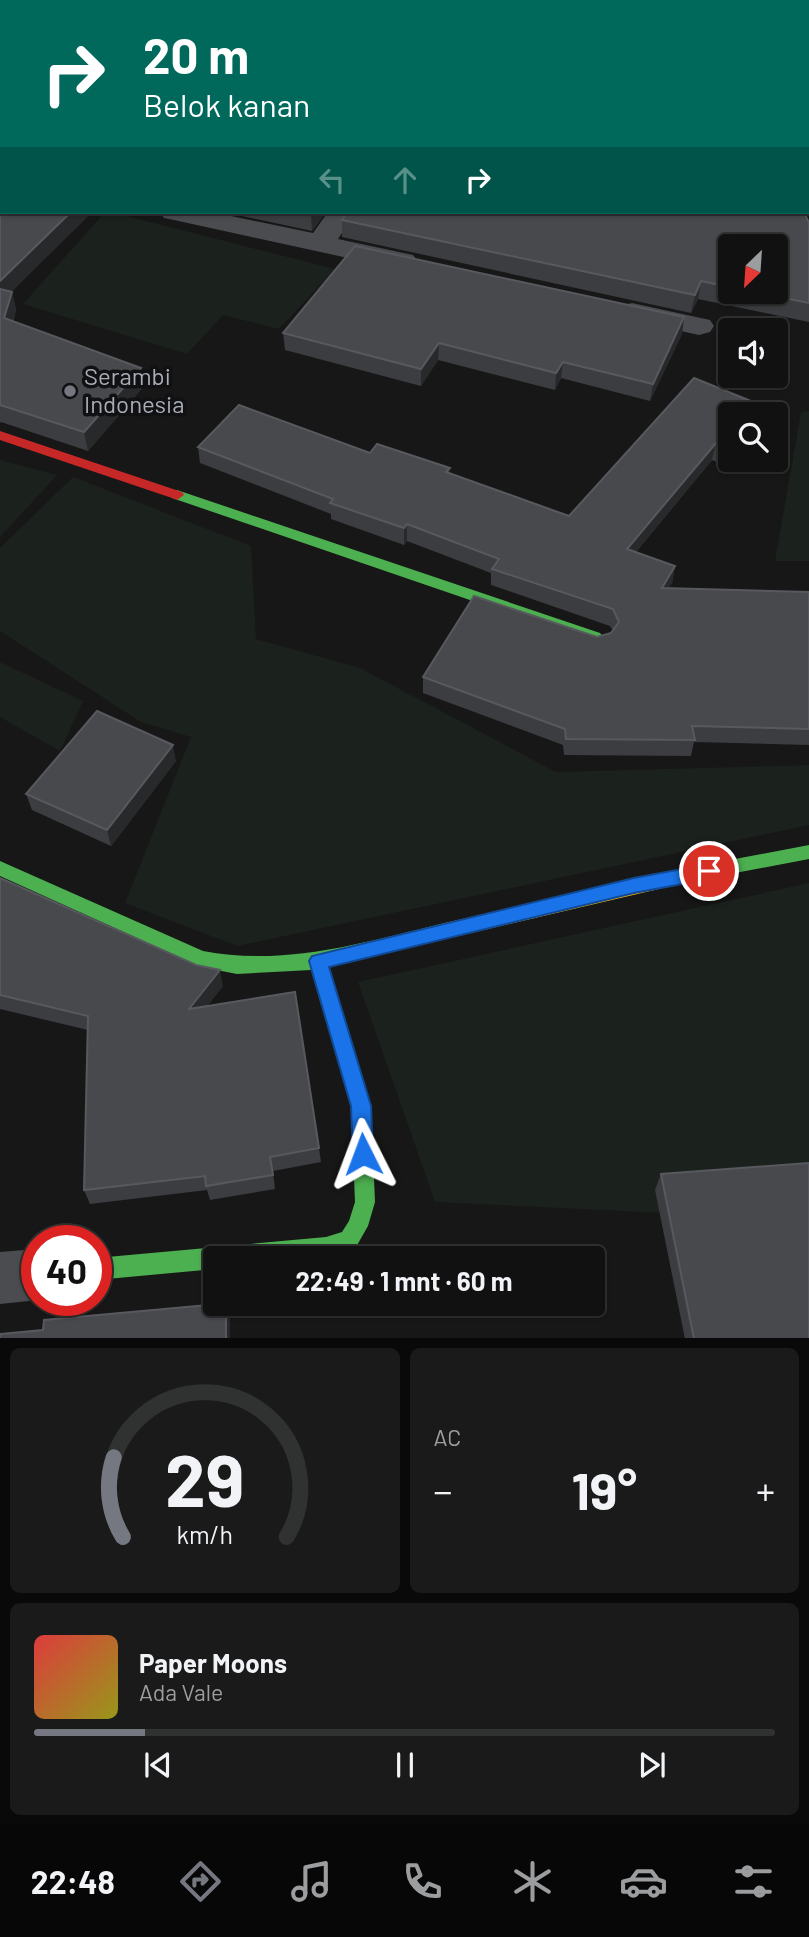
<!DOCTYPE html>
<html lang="id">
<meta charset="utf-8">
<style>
:root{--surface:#111;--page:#1a1a1a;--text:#f1f3f6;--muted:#9c9d9f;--line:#303131;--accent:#757880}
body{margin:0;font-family:Barlow,sans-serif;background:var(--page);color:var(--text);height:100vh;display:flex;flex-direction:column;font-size:26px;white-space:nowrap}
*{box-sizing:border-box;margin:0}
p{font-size:23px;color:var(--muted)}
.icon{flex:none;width:38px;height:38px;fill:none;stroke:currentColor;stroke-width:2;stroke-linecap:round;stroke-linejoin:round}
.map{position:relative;height:1338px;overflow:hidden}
.sheet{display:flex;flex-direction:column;gap:10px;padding:10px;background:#090909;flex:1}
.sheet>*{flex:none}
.guide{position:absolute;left:0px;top:0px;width:810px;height:214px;box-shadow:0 2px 5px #0004,0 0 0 2px var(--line);background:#00695c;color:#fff;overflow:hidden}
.needle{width:46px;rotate:205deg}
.controls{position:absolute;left:718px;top:234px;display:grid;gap:14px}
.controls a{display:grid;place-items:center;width:70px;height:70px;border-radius:7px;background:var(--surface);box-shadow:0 2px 5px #0004,0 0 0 2px var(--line);font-size:35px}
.speed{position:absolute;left:21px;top:1225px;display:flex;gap:14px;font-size:35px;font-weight:700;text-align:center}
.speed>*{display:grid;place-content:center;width:91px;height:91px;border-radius:50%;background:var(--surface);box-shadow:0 2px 5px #0004,0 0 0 2px var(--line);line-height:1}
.speed .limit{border:10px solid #d22;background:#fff;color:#111}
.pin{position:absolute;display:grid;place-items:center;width:60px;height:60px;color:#fff;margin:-30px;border:4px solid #fff;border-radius:50%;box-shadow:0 2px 7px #0007}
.me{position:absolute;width:77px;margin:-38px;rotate:357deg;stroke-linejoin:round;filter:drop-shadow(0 0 5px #0008)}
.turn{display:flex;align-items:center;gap:24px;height:147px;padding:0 28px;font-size:32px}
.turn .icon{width:91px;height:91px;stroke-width:2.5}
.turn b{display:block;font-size:49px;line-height:60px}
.lanes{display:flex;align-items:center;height:66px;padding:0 28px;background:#0003;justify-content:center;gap:35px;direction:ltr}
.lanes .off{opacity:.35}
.big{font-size:52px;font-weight:700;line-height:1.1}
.sheet .card{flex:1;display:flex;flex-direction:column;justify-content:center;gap:10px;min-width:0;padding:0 24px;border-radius:10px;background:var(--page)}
.sheet .dial{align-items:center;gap:0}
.dial svg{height:182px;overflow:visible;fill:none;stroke:var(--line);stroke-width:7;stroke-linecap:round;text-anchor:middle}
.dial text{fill:var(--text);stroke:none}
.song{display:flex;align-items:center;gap:21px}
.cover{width:84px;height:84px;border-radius:10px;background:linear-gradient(135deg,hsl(0 70% 55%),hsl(60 70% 35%))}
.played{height:7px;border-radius:4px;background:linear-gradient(90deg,var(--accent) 15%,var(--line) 15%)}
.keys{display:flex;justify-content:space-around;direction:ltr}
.heat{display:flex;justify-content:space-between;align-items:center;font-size:38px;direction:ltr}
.sheet .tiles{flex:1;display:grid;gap:10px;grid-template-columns:1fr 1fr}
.card:last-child{grid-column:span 2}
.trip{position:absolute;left:203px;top:1246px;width:402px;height:70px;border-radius:7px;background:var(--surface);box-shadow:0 2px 5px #0004,0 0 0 2px var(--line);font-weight:700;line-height:70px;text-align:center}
.menu{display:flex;height:112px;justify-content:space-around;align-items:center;background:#070707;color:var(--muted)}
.menu .icon{width:49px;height:49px}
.menu .selected{color:var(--accent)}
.menu b{font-size:32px;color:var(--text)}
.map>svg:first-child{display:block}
.green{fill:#1b211c}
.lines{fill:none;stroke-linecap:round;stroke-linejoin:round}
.street{fill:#4b4c50;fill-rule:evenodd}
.fast{fill:#4caf50;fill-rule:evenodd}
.slow{fill:#ffc107;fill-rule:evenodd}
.jam{fill:#c62828;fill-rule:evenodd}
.wall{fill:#3c3d40;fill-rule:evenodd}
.shaded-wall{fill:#28292a}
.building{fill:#48494d;stroke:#57595e;stroke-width:2}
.route{fill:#1a73e8;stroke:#114b97;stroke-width:2}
.poi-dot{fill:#757880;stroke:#111113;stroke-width:2.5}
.labels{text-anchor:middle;stroke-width:7;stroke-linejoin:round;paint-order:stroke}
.poi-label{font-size:24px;fill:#a8adb8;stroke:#111113;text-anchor:start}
</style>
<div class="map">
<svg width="809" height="1339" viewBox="0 0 809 1339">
<rect width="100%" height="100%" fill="#171717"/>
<g class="green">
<polygon points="105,212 111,212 335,269 279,329 223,315 187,354 23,304"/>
<polygon points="809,411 809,561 775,561 801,412"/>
<polygon points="0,460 57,475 0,537"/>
<polygon points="73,477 251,546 256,639 360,668 556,772 809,765 809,825 237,946 125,903 191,737 141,722 0,631 0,548"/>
<polygon points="0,662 83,701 60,751 0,717"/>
<polygon points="809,883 809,1220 435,1202 358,982"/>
</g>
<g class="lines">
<g class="street">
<rect x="337" y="0" width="24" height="2"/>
<polygon points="809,36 809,52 808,52 808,36"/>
<rect x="808" y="152" width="1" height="16"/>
<polygon points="160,212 212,212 313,233 328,212 356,212 338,239 413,255 418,261 413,267 403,270 174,220 164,218"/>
<polygon points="632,303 710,320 714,326 710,332 699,335 621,318 617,312 621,306"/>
<polygon points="37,1249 37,1300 39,1300 0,1304 0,1252"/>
</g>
<g class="fast">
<polygon points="177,490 600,633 603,637 595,643 590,641 172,498 170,495"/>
<polygon points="809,845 809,859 693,881 687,879 684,874 687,869 693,867"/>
<path d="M0 861 203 951C286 967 365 942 445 923L451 925 454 931 451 937 445 939 329 967 371 1106 375 1202 368 1226 356 1247 327 1258H215V1269L96 1280V1258L326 1237 342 1232 349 1221 355 1202 351 1106 311 970 237 974 201 967 0 876Z"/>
</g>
<polygon class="slow" points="693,867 699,869 702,874 699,879 693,881 445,939 439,937 436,931 439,925 445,923"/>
<polygon class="jam" points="0,431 182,492 184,495 177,500 172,498 0,440"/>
</g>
<g class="wall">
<polygon points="0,0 2,2 92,212 11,292 12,292 16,310 13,322 141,368 144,386 88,451 1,422 0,423"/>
<polygon points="223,212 326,212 312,231"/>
<path d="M342 220 809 223V322L698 299 691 313 342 237ZM730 247 775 292H730Z"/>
<polygon points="684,317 682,334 650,401 561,378 555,390 438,360 421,386 285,350 283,333"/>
<polygon points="730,415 730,460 740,460 733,468 712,460 636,552 675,566 672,583 668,588 809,592 809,745 694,742 691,756 564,755 563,745 423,693 423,677 597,637 611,633 613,631 610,626 491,585 491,573 407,541 404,545 331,519 331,514 200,463 198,447 370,453 450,468 449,473 569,516"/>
<polygon points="176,761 111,846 32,810 26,794"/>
<polygon points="0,878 223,986 207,1006 319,1148 321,1162 273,1171 275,1189 210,1200 207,1190 90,1204 84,1190 88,1030 0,1009"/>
<polygon points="661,1174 809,1339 685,1339 655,1190"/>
</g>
<g class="shaded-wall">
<polygon points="71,212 92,212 0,303 0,281"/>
<polygon points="312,212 326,212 312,231 311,213"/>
<polygon points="701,281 698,299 691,313 695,295"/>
<polygon points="12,292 16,310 8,336 4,318"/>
<polygon points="684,317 682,334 650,401 653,384"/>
<polygon points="439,343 438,360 421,386 421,369"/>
<polygon points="563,362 561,378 555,390 556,373"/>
<polygon points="141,368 144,386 88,451 84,432"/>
<polygon points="716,443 712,460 625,565 627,549"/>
<polygon points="734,460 740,460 733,468"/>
<polygon points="407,524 407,541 404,545 404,528"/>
<polygon points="675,566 672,583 658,604 662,588"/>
<polygon points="173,745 176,761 111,846 107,830"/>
<polygon points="220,970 223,986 192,1025 189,1009"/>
<polygon points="226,1304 230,1317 230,1339 226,1339"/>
</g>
<g class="building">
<polygon points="0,0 200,0 201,2 2,2 2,212 71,212 0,281"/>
<polygon points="362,0 765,0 766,2 363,2"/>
<polygon points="347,212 804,212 809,223 809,303 755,292 775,292 775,247 730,247 730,287 701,281 695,295 342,220"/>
<polygon points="355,246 684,317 653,384 563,362 556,373 439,343 421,369 283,333"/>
<polygon points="0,289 12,292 4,318 141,368 84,432 0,405"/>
<polygon points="694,378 773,410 769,415 730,415 730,449 716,443 627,549 675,566 662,588 809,592 809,729 692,726 695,740 566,739 565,729 423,677 474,596 597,637 611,633 619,622 613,609 492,569 499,559 407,524 404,528 330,503 333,499 198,447 239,405 370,453 377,444 450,468 446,472 569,516"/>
<polygon points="97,711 173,745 107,830 26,794"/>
<polygon points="0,878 196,965 220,970 189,1009 295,992 319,1148 270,1157 273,1175 206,1186 205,1176 84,1190 88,1016 0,995"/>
<polygon points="809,1163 809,1339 694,1339 661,1174"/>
<polygon points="219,1304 226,1304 226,1339 0,1339 0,1334 43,1330 44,1320"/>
</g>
<polygon class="route" points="709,864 715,866 718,871 715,876 709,879 634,893 329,967 371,1106 373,1154 370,1161 363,1164 356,1161 353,1154 351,1106 309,961 312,956 634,878"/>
<circle class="poi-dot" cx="70" cy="391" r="7"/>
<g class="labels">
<g class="poi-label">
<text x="84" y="385">Serambi<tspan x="84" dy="28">Indonesia</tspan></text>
</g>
</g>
</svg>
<div class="controls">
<a><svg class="needle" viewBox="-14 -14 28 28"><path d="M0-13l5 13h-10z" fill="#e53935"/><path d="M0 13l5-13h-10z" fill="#9c9d9f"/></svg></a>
<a><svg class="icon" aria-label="sound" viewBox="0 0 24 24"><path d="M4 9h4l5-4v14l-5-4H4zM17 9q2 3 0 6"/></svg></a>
<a><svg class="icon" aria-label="search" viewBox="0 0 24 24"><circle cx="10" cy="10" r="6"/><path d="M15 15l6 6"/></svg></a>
</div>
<div class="speed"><div class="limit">40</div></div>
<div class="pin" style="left:709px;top:871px;background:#d93025"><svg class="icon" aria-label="arrive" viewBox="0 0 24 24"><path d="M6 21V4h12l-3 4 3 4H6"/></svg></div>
<svg class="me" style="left:363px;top:1154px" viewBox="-20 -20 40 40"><path d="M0-17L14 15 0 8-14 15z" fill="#1a73e8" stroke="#fff" stroke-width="4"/></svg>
<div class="trip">22:49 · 1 mnt · 60 m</div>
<div class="guide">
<div class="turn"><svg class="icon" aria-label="right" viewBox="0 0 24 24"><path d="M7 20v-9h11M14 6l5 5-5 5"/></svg><div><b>20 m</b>Belok kanan</div></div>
<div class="lanes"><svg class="icon off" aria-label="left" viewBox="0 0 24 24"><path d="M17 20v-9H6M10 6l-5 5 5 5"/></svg><svg class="icon off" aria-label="ahead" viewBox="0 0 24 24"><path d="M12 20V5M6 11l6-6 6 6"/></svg><svg class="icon" aria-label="right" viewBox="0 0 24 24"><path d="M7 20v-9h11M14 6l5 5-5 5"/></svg></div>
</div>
</div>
<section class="sheet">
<div class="tiles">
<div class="card dial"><svg viewBox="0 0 100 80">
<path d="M14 69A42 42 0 1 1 86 69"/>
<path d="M14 69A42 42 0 0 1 10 34" stroke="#757880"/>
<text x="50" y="56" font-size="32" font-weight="700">29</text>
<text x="50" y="72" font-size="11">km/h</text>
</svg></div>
<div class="card"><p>AC</p>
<div class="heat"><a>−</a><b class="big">19°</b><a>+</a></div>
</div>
<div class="card">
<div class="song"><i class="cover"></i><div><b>Paper Moons</b><p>Ada Vale</p></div></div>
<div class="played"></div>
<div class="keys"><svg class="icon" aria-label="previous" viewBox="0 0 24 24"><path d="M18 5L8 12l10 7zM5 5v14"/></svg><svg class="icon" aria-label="pause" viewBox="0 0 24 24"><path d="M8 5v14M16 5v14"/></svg><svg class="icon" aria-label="next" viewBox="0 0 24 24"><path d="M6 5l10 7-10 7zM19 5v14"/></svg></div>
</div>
</div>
</section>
<nav class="menu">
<b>22:48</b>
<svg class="icon selected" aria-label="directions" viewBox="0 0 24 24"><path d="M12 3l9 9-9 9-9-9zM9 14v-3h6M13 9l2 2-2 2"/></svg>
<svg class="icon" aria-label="music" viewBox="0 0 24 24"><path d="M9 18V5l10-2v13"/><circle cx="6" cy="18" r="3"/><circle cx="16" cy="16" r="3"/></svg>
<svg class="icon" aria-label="phone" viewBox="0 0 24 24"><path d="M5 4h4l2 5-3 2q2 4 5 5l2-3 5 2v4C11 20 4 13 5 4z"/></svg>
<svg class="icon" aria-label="climate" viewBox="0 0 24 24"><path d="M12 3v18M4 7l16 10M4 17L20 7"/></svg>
<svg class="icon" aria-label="car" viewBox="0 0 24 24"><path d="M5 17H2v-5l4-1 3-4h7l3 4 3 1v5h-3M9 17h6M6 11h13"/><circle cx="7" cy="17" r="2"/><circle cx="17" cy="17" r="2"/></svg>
<svg class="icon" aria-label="filters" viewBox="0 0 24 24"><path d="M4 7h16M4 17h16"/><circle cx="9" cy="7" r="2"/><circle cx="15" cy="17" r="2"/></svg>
</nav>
